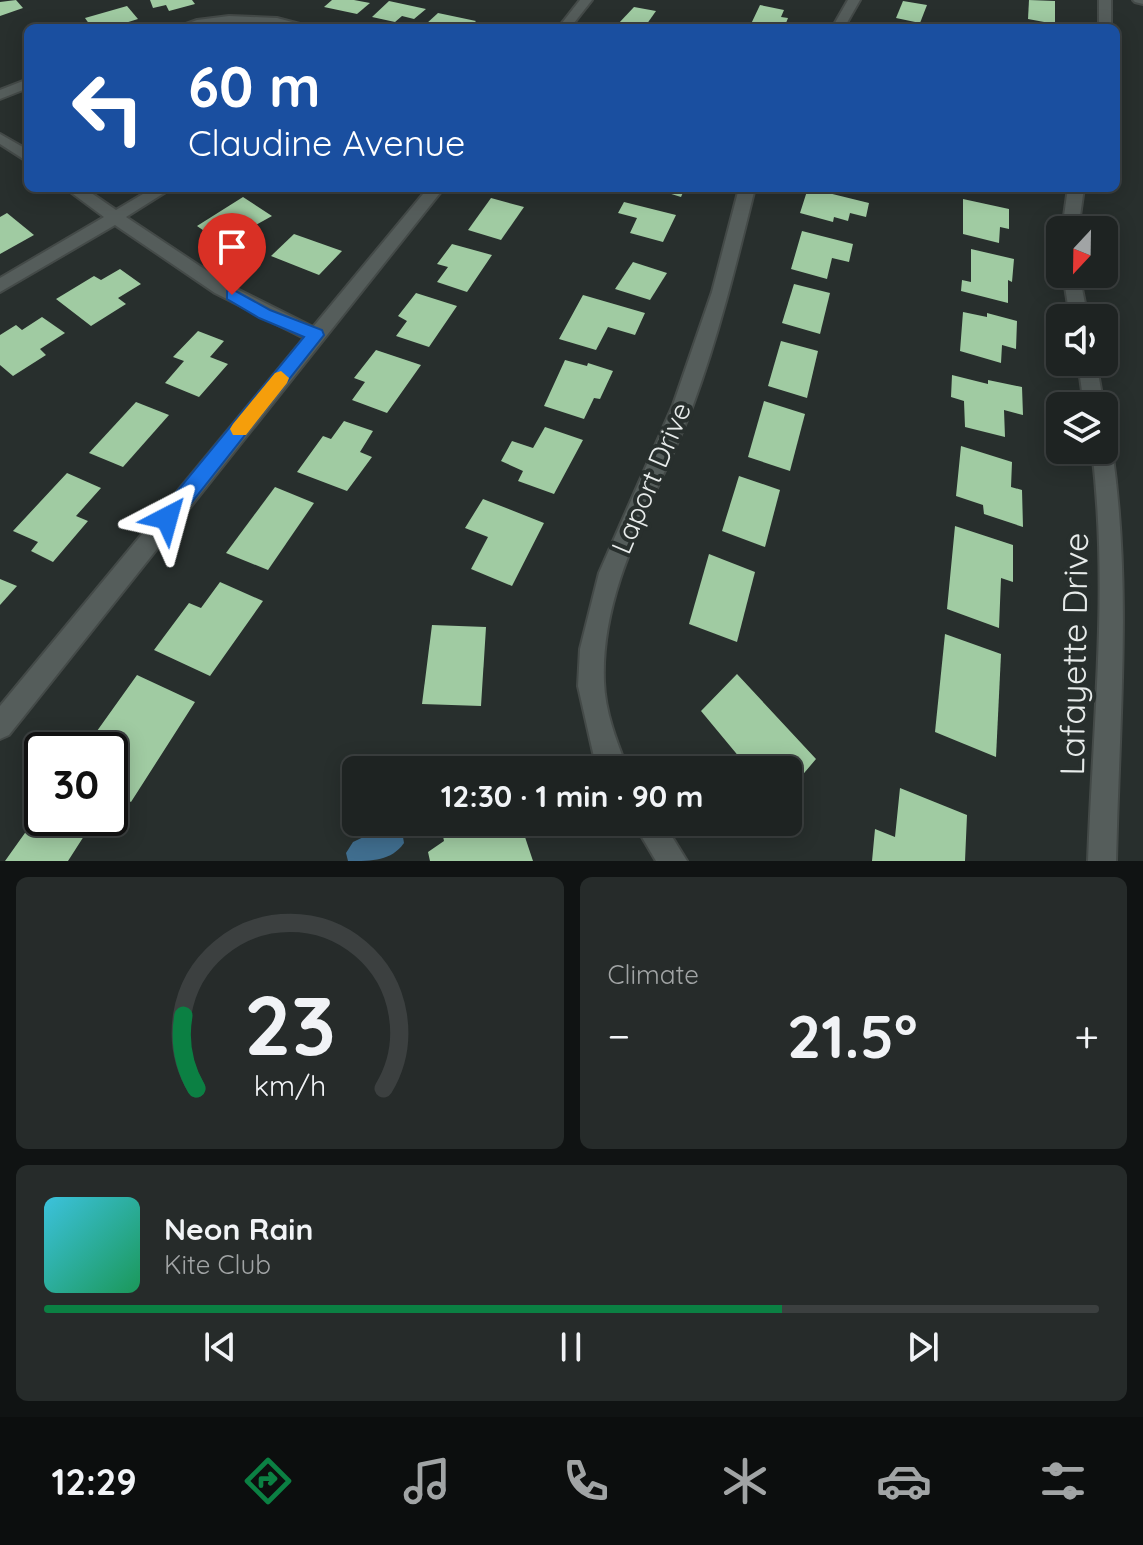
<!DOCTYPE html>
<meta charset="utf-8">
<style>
:root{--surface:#1e2322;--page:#262b2a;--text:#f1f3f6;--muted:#a1a4a5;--line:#3c4040;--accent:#0b8043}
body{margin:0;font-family:Quicksand,sans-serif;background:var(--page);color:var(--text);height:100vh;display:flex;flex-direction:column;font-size:30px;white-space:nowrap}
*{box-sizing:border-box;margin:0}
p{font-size:26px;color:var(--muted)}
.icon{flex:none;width:44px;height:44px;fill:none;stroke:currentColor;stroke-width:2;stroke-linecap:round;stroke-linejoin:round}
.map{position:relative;height:861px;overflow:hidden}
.details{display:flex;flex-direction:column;gap:16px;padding:16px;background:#101313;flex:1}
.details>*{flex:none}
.top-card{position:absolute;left:24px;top:24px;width:1096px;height:168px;border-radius:12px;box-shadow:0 4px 20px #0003,0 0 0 2px var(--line);background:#1a4fa0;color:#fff;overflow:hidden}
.needle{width:52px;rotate:202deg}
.controls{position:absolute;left:1046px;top:216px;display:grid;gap:16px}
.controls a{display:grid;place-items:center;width:72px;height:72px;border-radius:12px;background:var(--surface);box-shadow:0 4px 20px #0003,0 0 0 2px var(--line);font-size:40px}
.speed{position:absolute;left:24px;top:732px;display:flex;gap:16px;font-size:40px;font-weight:700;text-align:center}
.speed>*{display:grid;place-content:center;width:104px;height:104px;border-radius:50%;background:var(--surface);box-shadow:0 4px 20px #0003,0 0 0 2px var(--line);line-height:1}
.speed .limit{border:4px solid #111;border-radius:12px;background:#fff;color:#111}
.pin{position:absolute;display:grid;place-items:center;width:68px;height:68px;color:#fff;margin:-82px -34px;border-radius:50% 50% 50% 0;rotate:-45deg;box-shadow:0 0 8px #0007}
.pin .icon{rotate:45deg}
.me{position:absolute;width:88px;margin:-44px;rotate:39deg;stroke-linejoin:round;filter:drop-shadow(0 0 6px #0008)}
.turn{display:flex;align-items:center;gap:28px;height:168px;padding:0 32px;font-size:36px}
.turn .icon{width:104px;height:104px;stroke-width:2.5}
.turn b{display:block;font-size:56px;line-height:68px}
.big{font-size:60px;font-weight:700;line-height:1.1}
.details .card{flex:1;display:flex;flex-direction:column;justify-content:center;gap:12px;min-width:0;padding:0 28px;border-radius:12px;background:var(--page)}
.details .dial{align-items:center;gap:0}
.dial svg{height:208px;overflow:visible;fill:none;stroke:var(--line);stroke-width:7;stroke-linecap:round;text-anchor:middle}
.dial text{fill:var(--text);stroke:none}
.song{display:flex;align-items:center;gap:24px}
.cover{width:96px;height:96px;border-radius:12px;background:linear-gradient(135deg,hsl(190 70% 55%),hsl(150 70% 35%))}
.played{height:8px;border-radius:4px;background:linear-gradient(90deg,var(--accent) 70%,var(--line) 70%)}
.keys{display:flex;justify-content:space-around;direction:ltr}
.heat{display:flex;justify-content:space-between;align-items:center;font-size:44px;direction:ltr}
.details .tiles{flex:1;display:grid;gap:16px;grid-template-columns:1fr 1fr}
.card:last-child{grid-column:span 2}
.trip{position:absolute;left:342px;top:756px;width:460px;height:80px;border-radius:12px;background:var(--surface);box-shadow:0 4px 20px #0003,0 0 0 2px var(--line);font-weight:700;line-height:80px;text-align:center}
.tab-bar{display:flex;height:128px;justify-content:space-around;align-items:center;background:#0c0e0e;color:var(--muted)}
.tab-bar .icon{width:56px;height:56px}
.tab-bar .current{color:var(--accent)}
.tab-bar b{font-size:36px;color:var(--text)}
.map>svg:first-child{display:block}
.water{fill:#406e8f}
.building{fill:#a0cba2}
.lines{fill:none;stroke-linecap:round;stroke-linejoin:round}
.minor-casing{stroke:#444a48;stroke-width:4}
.minor{fill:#555d5b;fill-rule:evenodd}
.route{fill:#1a73e8;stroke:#114b97;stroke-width:2}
.slow{fill:#f59e0b}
.labels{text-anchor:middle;stroke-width:8;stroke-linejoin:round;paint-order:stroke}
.street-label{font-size:28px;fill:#e7ebea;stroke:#282f2d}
.near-street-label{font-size:34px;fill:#e7ebea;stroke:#282f2d}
</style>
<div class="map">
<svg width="1143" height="861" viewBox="0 0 1143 861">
<rect width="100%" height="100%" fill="#282f2d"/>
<path class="water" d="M393 823 402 831 404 843C391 861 373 861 348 861L346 853 353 842Z"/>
<g class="building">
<polygon points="16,0 23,8 0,16 0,2"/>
<polygon points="150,0 192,0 195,4 169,11 166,5 153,8"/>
<polygon points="332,0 354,0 370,3 357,14 324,7"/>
<polygon points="1029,0 1055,1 1055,24 1028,19"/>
<polygon points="389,1 426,9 414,19 402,16 395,22 372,17"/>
<polygon points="903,1 927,5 920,23 896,18"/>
<polygon points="760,5 784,10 781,17 788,18 784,28 751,24"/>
<polygon points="127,6 138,19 109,28 92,28 85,18"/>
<polygon points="634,7 656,11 644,28 618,24"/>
<polygon points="438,13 476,21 469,28 440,28 426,24"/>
<polygon points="652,188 685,188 681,197"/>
<polygon points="808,188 869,203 866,217 850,213 848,221 834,217 833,222 800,213"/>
<polygon points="243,197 272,216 254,226 249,222 219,241 197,226"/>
<polygon points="491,198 524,207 501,240 468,230"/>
<polygon points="963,199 1009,209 1009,229 1000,227 999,243 963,234"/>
<polygon points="624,202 676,215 663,242 630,233 637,218 618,213"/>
<polygon points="7,213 34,235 0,254 0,217"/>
<polygon points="802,231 853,244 849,262 832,258 827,279 791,269"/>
<polygon points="294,234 342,251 319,275 271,256"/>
<polygon points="452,244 492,255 467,292 437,282 448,267 437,264"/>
<polygon points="971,249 1014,259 1012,282 1008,280 1008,303 961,291 962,280 971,282"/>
<polygon points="633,262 667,273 650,300 615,289"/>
<polygon points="120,269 141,284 118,298 126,304 91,326 56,299 94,276 101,280"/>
<polygon points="794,284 830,293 820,334 782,323"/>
<polygon points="416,293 457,306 429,347 396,336 407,321 398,316"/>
<polygon points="583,295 645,313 635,335 608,327 596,350 559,339"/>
<polygon points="963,312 987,317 987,313 1017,321 1016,349 1002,345 1001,363 960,351"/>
<polygon points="42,317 65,333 40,349 46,355 13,376 0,365 0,335 16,325 22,330"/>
<polygon points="198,331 224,341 210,357 228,364 199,397 165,383 184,361 173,357"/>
<polygon points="781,341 818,351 807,398 768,386"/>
<polygon points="376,350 421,365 387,413 352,400 365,382 354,378"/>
<polygon points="565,360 587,366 588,363 613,371 600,399 594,398 584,419 544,406"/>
<polygon points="952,375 988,384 988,380 1022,387 1023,415 1004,410 1005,437 965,427 964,401 951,397"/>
<polygon points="764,401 805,414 790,471 748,457"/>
<polygon points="136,402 169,415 123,467 89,453"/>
<polygon points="344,421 373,431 360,452 372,457 347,491 297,472 323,436 331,439"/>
<polygon points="545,427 583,440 554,494 518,481 523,471 501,461 512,441 533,448"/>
<polygon points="961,446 1012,462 1011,487 1022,490 1023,527 984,514 983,505 956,496"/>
<polygon points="67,473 101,488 76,516 88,521 53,562 31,551 38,542 13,531"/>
<polygon points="739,476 780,490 765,547 722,531"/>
<polygon points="275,487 314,503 268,570 226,553"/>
<polygon points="483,499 544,523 512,586 471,569 488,537 465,528"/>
<polygon points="955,526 1013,545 1013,582 1001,578 999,628 947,609"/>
<polygon points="709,554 755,572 737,642 689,624"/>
<polygon points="0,579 17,586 0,605"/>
<polygon points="220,582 263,601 210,676 154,650 189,603 201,608"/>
<polygon points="432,625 486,627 481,706 422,704"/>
<polygon points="945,634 1001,654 996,757 935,732"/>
<polygon points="737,674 816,759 794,785 788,778 788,770 750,770 701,711"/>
<polygon points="137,675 195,702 131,802 110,790 110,756 119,743 97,731"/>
<polygon points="900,788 967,815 965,861 872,861 875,829 895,837"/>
<polygon points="42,809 42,818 85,818 93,822 68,861 5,861"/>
<polygon points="440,822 520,822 533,861 430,861 428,852 444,841"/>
</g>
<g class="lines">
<defs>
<g id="minor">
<polygon points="580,0 592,0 570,28 558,28"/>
<polygon points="848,0 860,0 844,28 832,28"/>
<rect x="1099" y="0" width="12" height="28"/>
<polygon points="1133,0 1143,0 1143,4 1135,2"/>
<polygon points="229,16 277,18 315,28 245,23 175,28 197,20"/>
<polygon points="28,79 28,88 0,99 0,90"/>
<polygon points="0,134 28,150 28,162 0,144"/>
<polygon points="65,188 84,188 116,210 153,188 172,188 126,217 227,284 313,327 428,188 444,188 9,735 0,739 0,706 304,338 215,293 115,225 0,292 0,278 104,217"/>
<path d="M739 188H755C737 261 719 335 693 405 659 495 600 584 604 682 605 712 617 743 628 770H600L594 757 578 686 580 649 599 573 673 405 712 292Z"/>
<polygon points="1068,188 1084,188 1078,230 1062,230"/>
<polygon points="1063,274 1079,274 1088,318 1070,318"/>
<polygon points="1078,362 1096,362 1104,406 1084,406"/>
<path d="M1104 442 1112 450C1132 587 1119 723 1116 861H1088C1093 723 1109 587 1092 450H1104Z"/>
<polygon points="633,822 663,822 687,861 656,861"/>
</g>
</defs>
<use href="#minor" class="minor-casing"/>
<use href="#minor" class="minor"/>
</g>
<polygon class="route" points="232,289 270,310 322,330 324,335 174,525 167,528 160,525 157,518 160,512 304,337 259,318 227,299 227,291"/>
<polygon class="slow" points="281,371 289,378 287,383 246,435 233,435 230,429 233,424 275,373"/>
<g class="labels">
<g class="street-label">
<text transform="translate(651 478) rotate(-67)" y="10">Laport Drive</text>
</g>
<g class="near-street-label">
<text transform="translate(1074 654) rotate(-89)" y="12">Lafayette Drive</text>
</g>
</g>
</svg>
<div class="controls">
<a><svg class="needle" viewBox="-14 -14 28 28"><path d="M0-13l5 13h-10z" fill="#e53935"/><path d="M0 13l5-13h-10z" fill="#a1a4a5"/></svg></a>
<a><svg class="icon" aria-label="sound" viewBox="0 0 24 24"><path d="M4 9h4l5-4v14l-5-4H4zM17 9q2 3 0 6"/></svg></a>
<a><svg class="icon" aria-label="layers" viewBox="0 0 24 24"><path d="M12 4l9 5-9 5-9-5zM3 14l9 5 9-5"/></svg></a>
</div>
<div class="speed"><div class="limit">30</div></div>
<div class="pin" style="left:232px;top:295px;background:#d93025"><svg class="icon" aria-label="arrive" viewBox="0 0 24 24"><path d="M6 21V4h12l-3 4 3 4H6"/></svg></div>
<svg class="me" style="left:167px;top:518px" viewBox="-20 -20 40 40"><path d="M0-17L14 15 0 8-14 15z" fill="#1a73e8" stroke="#fff" stroke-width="4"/></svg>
<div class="trip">12:30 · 1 min · 90 m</div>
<div class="top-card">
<div class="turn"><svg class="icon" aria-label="left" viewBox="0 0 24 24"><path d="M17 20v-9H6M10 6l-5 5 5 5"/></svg><div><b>60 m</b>Claudine Avenue</div></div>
</div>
</div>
<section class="details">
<div class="tiles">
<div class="card dial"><svg viewBox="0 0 100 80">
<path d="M14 69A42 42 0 1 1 86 69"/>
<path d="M14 69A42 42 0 0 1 9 41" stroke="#0b8043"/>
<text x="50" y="56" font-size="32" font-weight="700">23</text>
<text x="50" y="72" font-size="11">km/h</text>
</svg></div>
<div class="card"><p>Climate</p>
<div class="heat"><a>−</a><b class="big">21.5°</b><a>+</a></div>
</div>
<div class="card">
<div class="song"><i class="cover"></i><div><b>Neon Rain</b><p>Kite Club</p></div></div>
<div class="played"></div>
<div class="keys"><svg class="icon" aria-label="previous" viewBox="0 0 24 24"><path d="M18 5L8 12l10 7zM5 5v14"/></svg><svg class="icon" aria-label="pause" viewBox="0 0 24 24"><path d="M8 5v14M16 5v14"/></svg><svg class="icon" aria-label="next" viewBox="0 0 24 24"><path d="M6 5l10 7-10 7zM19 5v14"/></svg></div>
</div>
</div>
</section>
<nav class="tab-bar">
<b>12:29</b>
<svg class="icon current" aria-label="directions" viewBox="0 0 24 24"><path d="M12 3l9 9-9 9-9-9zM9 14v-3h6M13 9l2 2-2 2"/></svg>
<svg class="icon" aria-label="music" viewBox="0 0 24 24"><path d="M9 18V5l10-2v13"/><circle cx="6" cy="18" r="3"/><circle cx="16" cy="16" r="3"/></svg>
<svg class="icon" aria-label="phone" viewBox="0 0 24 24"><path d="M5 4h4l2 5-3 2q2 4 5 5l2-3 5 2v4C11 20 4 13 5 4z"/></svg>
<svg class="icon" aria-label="climate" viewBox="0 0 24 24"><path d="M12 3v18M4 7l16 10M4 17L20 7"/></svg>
<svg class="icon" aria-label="car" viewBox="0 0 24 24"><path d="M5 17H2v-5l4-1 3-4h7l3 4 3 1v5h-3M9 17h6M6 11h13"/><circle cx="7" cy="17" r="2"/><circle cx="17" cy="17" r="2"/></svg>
<svg class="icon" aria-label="filters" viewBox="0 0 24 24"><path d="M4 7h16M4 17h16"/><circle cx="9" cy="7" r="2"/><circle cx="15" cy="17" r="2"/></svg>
</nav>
